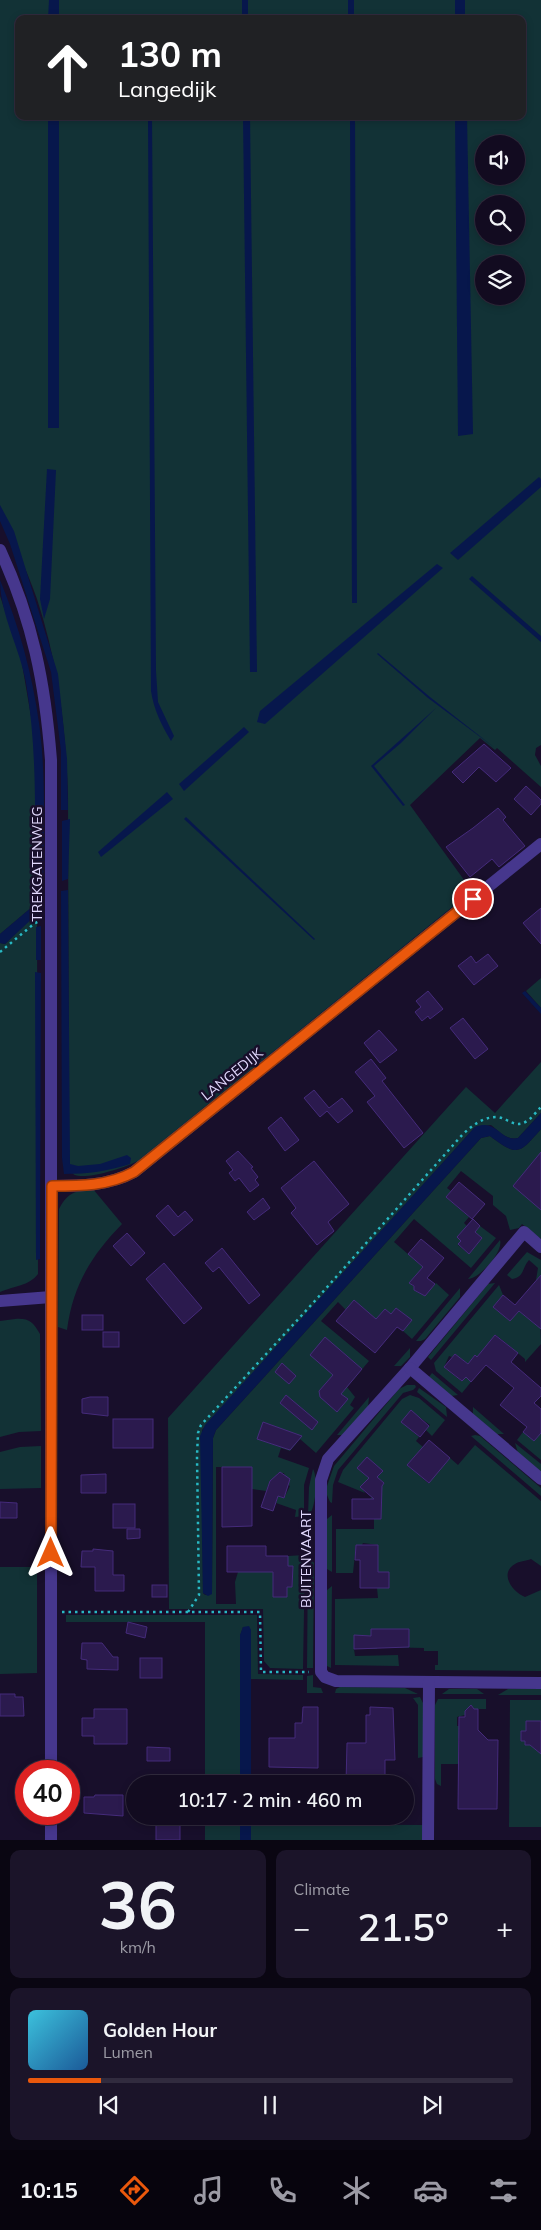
<!DOCTYPE html>
<meta charset="utf-8">
<style>
:root{--surface:#120b20;--page:#1b1429;--text:#f1f3f6;--muted:#9c9ba5;--line:#312b3e;--accent:#ea580c}
body{margin:0;font-family:Mulish,sans-serif;background:var(--page);color:var(--text);height:100vh;display:flex;flex-direction:column;font-size:19px;white-space:nowrap}
*{box-sizing:border-box;margin:0}
p{font-size:16px;color:var(--muted)}
.icon{flex:none;width:28px;height:28px;fill:none;stroke:currentColor;stroke-width:2;stroke-linecap:round;stroke-linejoin:round}
.map{position:relative;height:1840px;overflow:hidden}
.sheet{display:flex;flex-direction:column;gap:10px;padding:10px;background:#0a0612;flex:1}
.sheet>*{flex:none}
.hud{position:absolute;left:15px;top:15px;width:511px;height:105px;border-radius:10px;box-shadow:0 2px 8px #0003,0 0 0 1px var(--line);background:#202124;color:#fff;overflow:hidden}
.fabs{position:absolute;left:475px;top:135px;display:grid;gap:10px}
.fabs a{display:grid;place-items:center;width:50px;height:50px;border-radius:50%;background:var(--surface);box-shadow:0 2px 8px #0003,0 0 0 1px var(--line);font-size:25px}
.speed{position:absolute;left:15px;top:1760px;display:flex;gap:10px;font-size:25px;font-weight:700;text-align:center}
.speed>*{display:grid;place-content:center;width:65px;height:65px;border-radius:50%;background:var(--surface);box-shadow:0 2px 8px #0003,0 0 0 1px var(--line);line-height:1}
.speed .limit{border:8px solid #d22;background:#fff;color:#111}
.pin{position:absolute;display:grid;place-items:center;width:42px;height:42px;color:#fff;margin:-21px;border:2px solid #fff;border-radius:50%;box-shadow:0 1px 5px #0007}
.me{position:absolute;width:55px;margin:-28px;rotate:0deg;stroke-linejoin:round;filter:drop-shadow(0 0 4px #0008)}
.turn{display:flex;align-items:center;gap:18px;height:105px;padding:0 20px;font-size:22px}
.turn .icon{width:65px;height:65px;stroke-width:2.5}
.turn b{display:block;font-size:35px;line-height:42px}
.big{font-size:38px;font-weight:600;line-height:1.1}
.sheet .widget{flex:1;display:flex;flex-direction:column;justify-content:center;gap:8px;min-width:0;padding:0 18px;border-radius:10px;background:var(--page)}
.sheet .dial{align-items:center;gap:0}
.dial b{font-size:65px;line-height:1}
.song{display:flex;align-items:center;gap:15px}
.cover{width:60px;height:60px;border-radius:8px;background:linear-gradient(135deg,hsl(190 70% 55%),hsl(210 70% 35%))}
.played{height:5px;border-radius:2px;background:linear-gradient(90deg,var(--accent) 15%,var(--line) 15%)}
.keys{display:flex;justify-content:space-around;direction:ltr}
.heat{display:flex;justify-content:space-between;align-items:center;font-size:28px;direction:ltr}
.sheet .tiles{flex:1;display:grid;gap:10px;grid-template-columns:1fr 1fr}
.widget:last-child{grid-column:span 2}
.trip{position:absolute;left:126px;top:1775px;width:288px;height:50px;border-radius:25px;background:var(--surface);box-shadow:0 2px 8px #0003,0 0 0 1px var(--line);font-weight:600;line-height:50px;text-align:center}
.menu{display:flex;height:80px;justify-content:space-around;align-items:center;background:#07040d;color:var(--muted)}
.menu .icon{width:35px;height:35px}
.menu .selected{color:var(--accent)}
.menu b{font-size:22px;color:var(--text)}
.map>svg:first-child{display:block}
.green{fill:#123236;fill-rule:evenodd}
.water{fill:#07174c}
.building{fill:#2b1a4e;stroke:#452b7b}
.lines{fill:none;stroke-linecap:round;stroke-linejoin:round}
.path{stroke:#28b9c4;stroke-width:2.5;stroke-dasharray:2.5 4;stroke-linecap:butt}
.minor{stroke:#46378d;stroke-width:12}
.route-casing{stroke:#983908;stroke-width:12}
.route{stroke:#ea580c;stroke-width:9}
.labels{text-anchor:middle;stroke-width:5;stroke-linejoin:round;paint-order:stroke}
.street-label{font-size:14px;fill:#e3daff;stroke:#180f2b}
</style>
<div class="map">
<svg width="541" height="1840" viewBox="0 0 541 1840">
<rect width="100%" height="100%" fill="#180f2b"/>
<g class="green">
<path d="M0 0H541V745L536 748 535 755 541 766V787L497 748 495 750 480 738 410 805 472 891 138 1161C127 1167 87 1180 75 1175 74 1175 69 1170 69 1170L68 796C66 729 58 663 37 599 27 570 13 542 0 515ZM19 19H522V116H19ZM484 144H516V176H484ZM484 204H516V236H484ZM484 264H516V296H484Z"/>
<polygon points="0,596 21,658 36,746 35,878 37,909 32,907 0,934"/>
<path d="M37 913 38 1274C29 1286 14 1286 0 1292V943L5 944Z"/>
<polygon points="541,978 541,1008 526,991"/>
<path d="M541 1062V1113L539 1115 518 1138C507 1141 499 1131 491 1125L475 1127 202 1430 203 1593 205 1595 212 1593 213 1438 216 1430 481 1138 490 1136C518 1157 519 1154 541 1129V1239L522 1224 519 1228 510 1230 506 1216 493 1205V1196L461 1171 447 1188 451 1191 446 1197 469 1217 464 1223 467 1226 457 1237 461 1241 458 1245 469 1254 482 1238 475 1232 480 1226 496 1238 471 1268 414 1219 394 1242 423 1267 410 1283 414 1287V1290L425 1296 436 1283 449 1295 412 1339 403 1331 411 1320 396 1308 391 1314 385 1309 376 1319 354 1300 346 1310 338 1302 321 1321 369 1361 347 1387 355 1397 350 1405 354 1408 316 1453 300 1439 290 1451 281 1448 278 1457 309 1468 304 1485V1516L295 1517 296 1510 276 1503 278 1496 284 1498 290 1486 288 1485 290 1479 285 1477 284 1473H278L274 1480 270 1481 266 1491 252 1489V1467H216V1604H236L235 1582 238 1572H266L273 1566 277 1597H287V1587H292L293 1566H288V1556L305 1555 303 1669 270 1668 264 1661 263 1609H169L168 1418 466 1087 495 1113Z"/>
<path d="M93 1189 122 1224C91 1256 73 1285 67 1330L58 1327 59 1209C68 1192 75 1191 93 1189Z"/>
<path d="M500 1240C504 1251 479 1279 468 1279Z"/>
<path d="M527 1252 541 1260V1284L536 1280 538 1268 529 1260C522 1267 525 1277 512 1279L507 1275Z"/>
<polygon points="495,1283 431,1360 428,1357 488,1284"/>
<polygon points="499,1285 503,1295 493,1307 510,1321 519,1311 535,1324 540,1318 541,1344 525,1362 525,1359 496,1335 477,1357 475,1356 468,1364 455,1354 452,1357 449,1356 444,1367 461,1381 466,1377 471,1382 462,1393 436,1371 434,1363"/>
<polygon points="460,1288 460,1297 425,1339 421,1341 416,1341"/>
<path d="M15 1319C29 1318 33 1322 40 1334L41 1431 19 1432 0 1437V1321Z"/>
<polygon points="410,1348 410,1357 401,1366 394,1366"/>
<polygon points="432,1373 458,1395 451,1396 429,1377"/>
<polygon points="407,1385 415,1385 416,1387 413,1390 403,1393 338,1470 333,1485 332,1503 330,1502 327,1495 327,1486 334,1466 399,1389"/>
<polygon points="419,1388 446,1407 447,1417 417,1392"/>
<path d="M410 1395 419 1398 445 1420 432 1436 426 1430 430 1425 411 1411 402 1422 419 1437 416 1441 423 1447 407 1465 428 1483 450 1458 458 1465 475 1445 541 1501V1566L531 1559C526 1561 519 1561 515 1564 498 1574 514 1593 525 1597L541 1590V1671L435 1670V1665H438V1651H424V1648L377 1647V1649H354L355 1656 398 1655 399 1666 335 1665V1599L378 1598 377 1588 389 1572H376L378 1545 363 1543 362 1545H356L353 1573H336V1529H374V1519H381V1499H370L384 1483 377 1477 382 1471 358 1469 369 1478 361 1487 365 1493 338 1482 343 1470 402 1399Z"/>
<polygon points="369,1397 368,1407 342,1435 337,1435"/>
<polygon points="473,1407 504,1434 497,1434 473,1414"/>
<polygon points="523,1432 534,1441 541,1433 541,1460 517,1440"/>
<polygon points="475,1435 480,1436 541,1488 541,1496 471,1436"/>
<polygon points="515,1443 541,1464 541,1472 518,1453"/>
<polygon points="41,1446 41,1488 0,1489 0,1452 20,1447"/>
<path d="M313 1469C318 1477 316 1510 308 1516L309 1487Z"/>
<polygon points="332,1515 332,1572 327,1569 326,1562 327,1519"/>
<polygon points="308,1556 314,1563 313,1668 307,1668"/>
<polygon points="0,1567 37,1567 37,1673 0,1674"/>
<polygon points="332,1586 331,1668 327,1666 326,1591"/>
<polygon points="66,1615 257,1615 258,1674 303,1675 303,1680 251,1679 251,1630 243,1627 240,1636 240,1784 205,1784 205,1622 66,1622"/>
<polygon points="313,1675 313,1687 321,1688 323,1693 307,1693 307,1676"/>
<polygon points="340,1687 405,1688 418,1694 335,1693 336,1689"/>
<polygon points="449,1689 477,1689 484,1694 442,1694"/>
<polygon points="508,1689 541,1689 541,1695 498,1695"/>
<polygon points="420,1697 423,1703 423,1757 418,1758 418,1705 413,1698"/>
<polygon points="438,1699 486,1699 486,1709 466,1709 465,1715 457,1717 457,1726 463,1726 458,1740 458,1764 441,1764 441,1786 437,1784 435,1779 435,1705"/>
<polygon points="510,1700 541,1700 541,1827 509,1827"/>
<rect x="205" y="1816" width="35" height="24"/>
<polygon points="251,1824 423,1825 422,1840 251,1840"/>
</g>
<g class="water">
<polygon points="49,0 59,0 59,19 48,19"/>
<rect x="242" y="0" width="6" height="19"/>
<rect x="348" y="0" width="6" height="19"/>
<rect x="455" y="0" width="10" height="19"/>
<rect x="48" y="116" width="11" height="312"/>
<path d="M148 116H152L156 671 158 702 174 736 171 741C161 724 154 710 151 691Z"/>
<polygon points="243,116 250,116 257,672 250,672"/>
<polygon points="350,116 355,116 357,603 352,603"/>
<polygon points="455,116 467,116 473,434 458,436"/>
<polygon points="47,469 56,470 50,599 44,619 40,599"/>
<polygon points="539,477 541,479 541,487 458,560 450,553"/>
<polygon points="0,505 14,531 58,674 67,759 68,810 61,810 61,751 51,672 10,544 0,521"/>
<polygon points="437,564 443,568 265,724 257,722 260,711"/>
<polygon points="472,576 541,636 541,642 469,579"/>
<path d="M0 580C19 626 32 673 39 723 47 779 43 842 43 899L37 897 35 878C35 813 37 748 26 683 20 648 0 615 0 580Z"/>
<polygon points="378,653 430,697 495,748 428,698 377,654"/>
<polygon points="436,708 401,743 374,766 405,805 403,806 371,766"/>
<polygon points="244,727 249,732 184,791 179,784"/>
<polygon points="167,792 173,799 101,857 98,852"/>
<polygon points="186,817 315,939 314,940 184,819"/>
<polygon points="70,819 68,879 62,881 62,821"/>
<path d="M68 890 70 1164 78 1166 100 1164 127 1155 131 1158 130 1164C108 1171 88 1174 64 1174L62 1158 61 891Z"/>
<polygon points="32,907 37,909 36,915 5,944 0,943 0,934"/>
<polygon points="41,926 41,960 36,960 36,927"/>
<polygon points="35,972 41,973 40,1259 36,1260"/>
<polygon points="525,991 541,1008 541,1014 522,993"/>
<path d="M541 1113V1129C519 1154 518 1157 490 1136L481 1138 216 1430 213 1438 212 1594 208 1596 203 1593 200 1436 205 1425 475 1127C497 1118 500 1142 518 1138Z"/>
<polygon points="249,1626 251,1630 251,1784 240,1784 240,1635 243,1627"/>
<rect x="240" y="1816" width="11" height="24"/>
</g>
<g class="building">
<polygon points="484,744 511,768 496,782 479,767 463,783 452,772"/>
<polygon points="526,786 541,800 541,804 531,815 514,799"/>
<polygon points="498,808 506,817 503,820 525,846 499,867 492,859 470,877 446,847 473,828"/>
<polygon points="541,908 541,944 523,923"/>
<polygon points="488,954 498,966 474,985 458,966 471,956 476,963"/>
<polygon points="428,991 443,1009 430,1019 428,1016 422,1021 415,1012 421,1007 416,1001"/>
<polygon points="463,1018 488,1049 475,1059 450,1028"/>
<polygon points="379,1030 397,1050 380,1063 364,1043"/>
<polygon points="371,1059 386,1078 382,1081 423,1133 404,1148 367,1102 375,1096 355,1072"/>
<polygon points="314,1090 329,1108 342,1098 353,1111 338,1123 327,1111 320,1117 304,1098"/>
<polygon points="281,1117 299,1140 285,1151 268,1128"/>
<polygon points="238,1151 253,1167 251,1168 258,1177 255,1180 259,1185 250,1192 239,1178 235,1181 229,1173 233,1170 226,1161"/>
<polygon points="541,1152 541,1210 513,1186"/>
<polygon points="314,1161 349,1204 328,1222 334,1231 317,1245 291,1213 296,1208 281,1188"/>
<polygon points="459,1182 485,1204 472,1219 446,1197"/>
<polygon points="263,1198 270,1208 254,1220 247,1212"/>
<polygon points="168,1205 178,1217 185,1211 193,1220 174,1236 156,1216"/>
<polygon points="473,1219 480,1226 475,1232 482,1238 469,1254 458,1244 461,1241 457,1237"/>
<polygon points="127,1233 145,1253 131,1266 113,1246"/>
<polygon points="421,1239 444,1258 427,1278 435,1284 425,1296 414,1290 414,1286 409,1283 423,1267 408,1254"/>
<polygon points="222,1248 260,1295 249,1304 219,1267 213,1272 205,1263"/>
<polygon points="164,1263 202,1308 184,1324 146,1279"/>
<polygon points="541,1275 541,1329 519,1311 510,1321 493,1307 503,1295 515,1305"/>
<polygon points="354,1300 376,1319 385,1309 391,1314 396,1308 412,1320 403,1331 397,1327 375,1353 336,1321"/>
<rect x="82" y="1315" width="21" height="15"/>
<rect x="103" y="1332" width="16" height="15"/>
<polygon points="495,1335 518,1353 511,1362 541,1388 541,1396 534,1403 541,1409 541,1433 534,1441 523,1432 527,1427 500,1405 514,1388 486,1365 471,1382 466,1377 462,1381 444,1367 455,1354 468,1364 475,1355 477,1357"/>
<polygon points="325,1337 362,1369 341,1394 348,1399 337,1412 320,1397 319,1391 333,1375 310,1355"/>
<polygon points="282,1363 296,1376 289,1384 275,1372"/>
<polygon points="286,1395 318,1422 312,1430 280,1403"/>
<polygon points="90,1397 108,1397 108,1416 82,1413 82,1399"/>
<polygon points="411,1410 429,1426 420,1437 401,1422"/>
<rect x="113" y="1419" width="40" height="29"/>
<polygon points="263,1422 302,1436 290,1450 257,1439"/>
<polygon points="429,1440 450,1458 429,1483 407,1465"/>
<polygon points="367,1457 383,1471 377,1477 384,1483 382,1486 381,1519 352,1519 352,1499 374,1499 360,1487 369,1478 357,1468"/>
<polygon points="222,1467 252,1467 252,1526 222,1527"/>
<polygon points="280,1472 290,1479 284,1498 278,1496 273,1511 261,1507 270,1481"/>
<polygon points="106,1474 106,1493 81,1493 81,1475"/>
<polygon points="0,1502 17,1503 17,1518 0,1518"/>
<rect x="113" y="1504" width="22" height="24"/>
<polygon points="127,1529 140,1529 140,1538 127,1539"/>
<polygon points="356,1545 378,1545 378,1572 389,1572 389,1588 360,1588 360,1560 355,1560"/>
<polygon points="227,1546 266,1546 266,1556 288,1556 288,1566 293,1566 292,1587 287,1587 287,1597 273,1597 273,1572 227,1572"/>
<polygon points="93,1549 113,1551 113,1575 124,1575 124,1591 95,1591 95,1567 81,1567 82,1551 93,1551"/>
<rect x="152" y="1585" width="15" height="12"/>
<polygon points="128,1622 147,1627 145,1638 126,1633"/>
<polygon points="371,1629 409,1629 409,1647 354,1649 354,1635 371,1636"/>
<polygon points="82,1643 102,1643 113,1657 118,1657 118,1670 87,1669 87,1660 81,1659"/>
<rect x="140" y="1658" width="22" height="20"/>
<polygon points="0,1694 15,1694 15,1697 23,1697 24,1716 0,1716"/>
<polygon points="471,1705 474,1709 478,1709 478,1730 488,1740 498,1740 497,1809 458,1809 459,1717 465,1717 465,1711"/>
<polygon points="303,1707 318,1707 318,1768 269,1767 269,1738 295,1738 295,1723 302,1723"/>
<polygon points="370,1707 393,1708 395,1760 385,1760 385,1784 346,1784 347,1743 366,1743 366,1715 370,1715"/>
<polygon points="94,1709 127,1709 127,1744 94,1744 94,1736 82,1736 82,1718 94,1718"/>
<polygon points="526,1721 541,1721 541,1754 530,1745 525,1745 525,1741 521,1741 521,1731 526,1731"/>
<polygon points="147,1747 170,1748 170,1761 147,1761"/>
<polygon points="95,1795 123,1795 123,1816 84,1813 84,1797 94,1797"/>
<rect x="156" y="1816" width="24" height="24"/>
</g>
<g class="lines">
<g class="path">
<polyline points="0,952 35,923 40,921"/>
<polyline points="62,1612 260,1612 261,1672 309,1672"/>
<path d="M188 1612 199 1595 197 1456 198 1433 201 1425 313 1303 463 1134C473 1125 483 1117 497 1117 508 1118 515 1129 527 1121 532 1118 537 1111 541 1107"/>
</g>
<g class="minor">
<path d="M0 550C33 621 45 683 51 760V1771"/>
<path d="M52 1186C80 1186 108 1186 134 1172L541 844"/>
<polyline points="541,1247 524,1232 410,1368 328,1459 321,1480 321,1672 325,1677 336,1681 541,1683"/>
<polyline points="0,1301 51,1297"/>
<polyline points="410,1368 541,1479"/>
<polyline points="51,1840 51,1814"/>
<polyline points="428,1840 429,1682"/>
</g>
</g>
<g class="lines">
<defs>
<path id="route" d="M51 1553 52 1186C80 1186 108 1186 134 1172L473 899"/>
</defs>
<use href="#route" class="route-casing"/>
<use href="#route" class="route"/>
</g>
<g class="labels">
<g class="street-label">
<text transform="translate(37 864) rotate(-90)" y="5">TREKGATENWEG</text>
<text transform="translate(232 1074) rotate(-39)" y="5">LANGEDIJK</text>
<text transform="translate(306 1559) rotate(-90)" y="5">BUITENVAART</text>
</g>
</g>
</svg>
<div class="fabs">
<a><svg class="icon" aria-label="sound" viewBox="0 0 24 24"><path d="M4 9h4l5-4v14l-5-4H4zM17 9q2 3 0 6"/></svg></a>
<a><svg class="icon" aria-label="search" viewBox="0 0 24 24"><circle cx="10" cy="10" r="6"/><path d="M15 15l6 6"/></svg></a>
<a><svg class="icon" aria-label="layers" viewBox="0 0 24 24"><path d="M12 4l9 5-9 5-9-5zM3 14l9 5 9-5"/></svg></a>
</div>
<div class="speed"><div class="limit">40</div></div>
<div class="pin" style="left:473px;top:899px;background:#d93025"><svg class="icon" aria-label="arrive" viewBox="0 0 24 24"><path d="M6 21V4h12l-3 4 3 4H6"/></svg></div>
<svg class="me" style="left:51px;top:1553px" viewBox="-20 -20 40 40"><path d="M0-17L14 15 0 8-14 15z" fill="#ea580c" stroke="#fff" stroke-width="4"/></svg>
<div class="trip">10:17 · 2 min · 460 m</div>
<div class="hud">
<div class="turn"><svg class="icon" aria-label="ahead" viewBox="0 0 24 24"><path d="M12 20V5M6 11l6-6 6 6"/></svg><div><b>130 m</b>Langedijk</div></div>
</div>
</div>
<section class="sheet">
<div class="tiles">
<div class="widget dial"><b>36</b><p>km/h</p></div>
<div class="widget"><p>Climate</p>
<div class="heat"><a>−</a><b class="big">21.5°</b><a>+</a></div>
</div>
<div class="widget">
<div class="song"><i class="cover"></i><div><b>Golden Hour</b><p>Lumen</p></div></div>
<div class="played"></div>
<div class="keys"><svg class="icon" aria-label="previous" viewBox="0 0 24 24"><path d="M18 5L8 12l10 7zM5 5v14"/></svg><svg class="icon" aria-label="pause" viewBox="0 0 24 24"><path d="M8 5v14M16 5v14"/></svg><svg class="icon" aria-label="next" viewBox="0 0 24 24"><path d="M6 5l10 7-10 7zM19 5v14"/></svg></div>
</div>
</div>
</section>
<nav class="menu">
<b>10:15</b>
<svg class="icon selected" aria-label="directions" viewBox="0 0 24 24"><path d="M12 3l9 9-9 9-9-9zM9 14v-3h6M13 9l2 2-2 2"/></svg>
<svg class="icon" aria-label="music" viewBox="0 0 24 24"><path d="M9 18V5l10-2v13"/><circle cx="6" cy="18" r="3"/><circle cx="16" cy="16" r="3"/></svg>
<svg class="icon" aria-label="phone" viewBox="0 0 24 24"><path d="M5 4h4l2 5-3 2q2 4 5 5l2-3 5 2v4C11 20 4 13 5 4z"/></svg>
<svg class="icon" aria-label="climate" viewBox="0 0 24 24"><path d="M12 3v18M4 7l16 10M4 17L20 7"/></svg>
<svg class="icon" aria-label="car" viewBox="0 0 24 24"><path d="M5 17H2v-5l4-1 3-4h7l3 4 3 1v5h-3M9 17h6M6 11h13"/><circle cx="7" cy="17" r="2"/><circle cx="17" cy="17" r="2"/></svg>
<svg class="icon" aria-label="filters" viewBox="0 0 24 24"><path d="M4 7h16M4 17h16"/><circle cx="9" cy="7" r="2"/><circle cx="15" cy="17" r="2"/></svg>
</nav>
